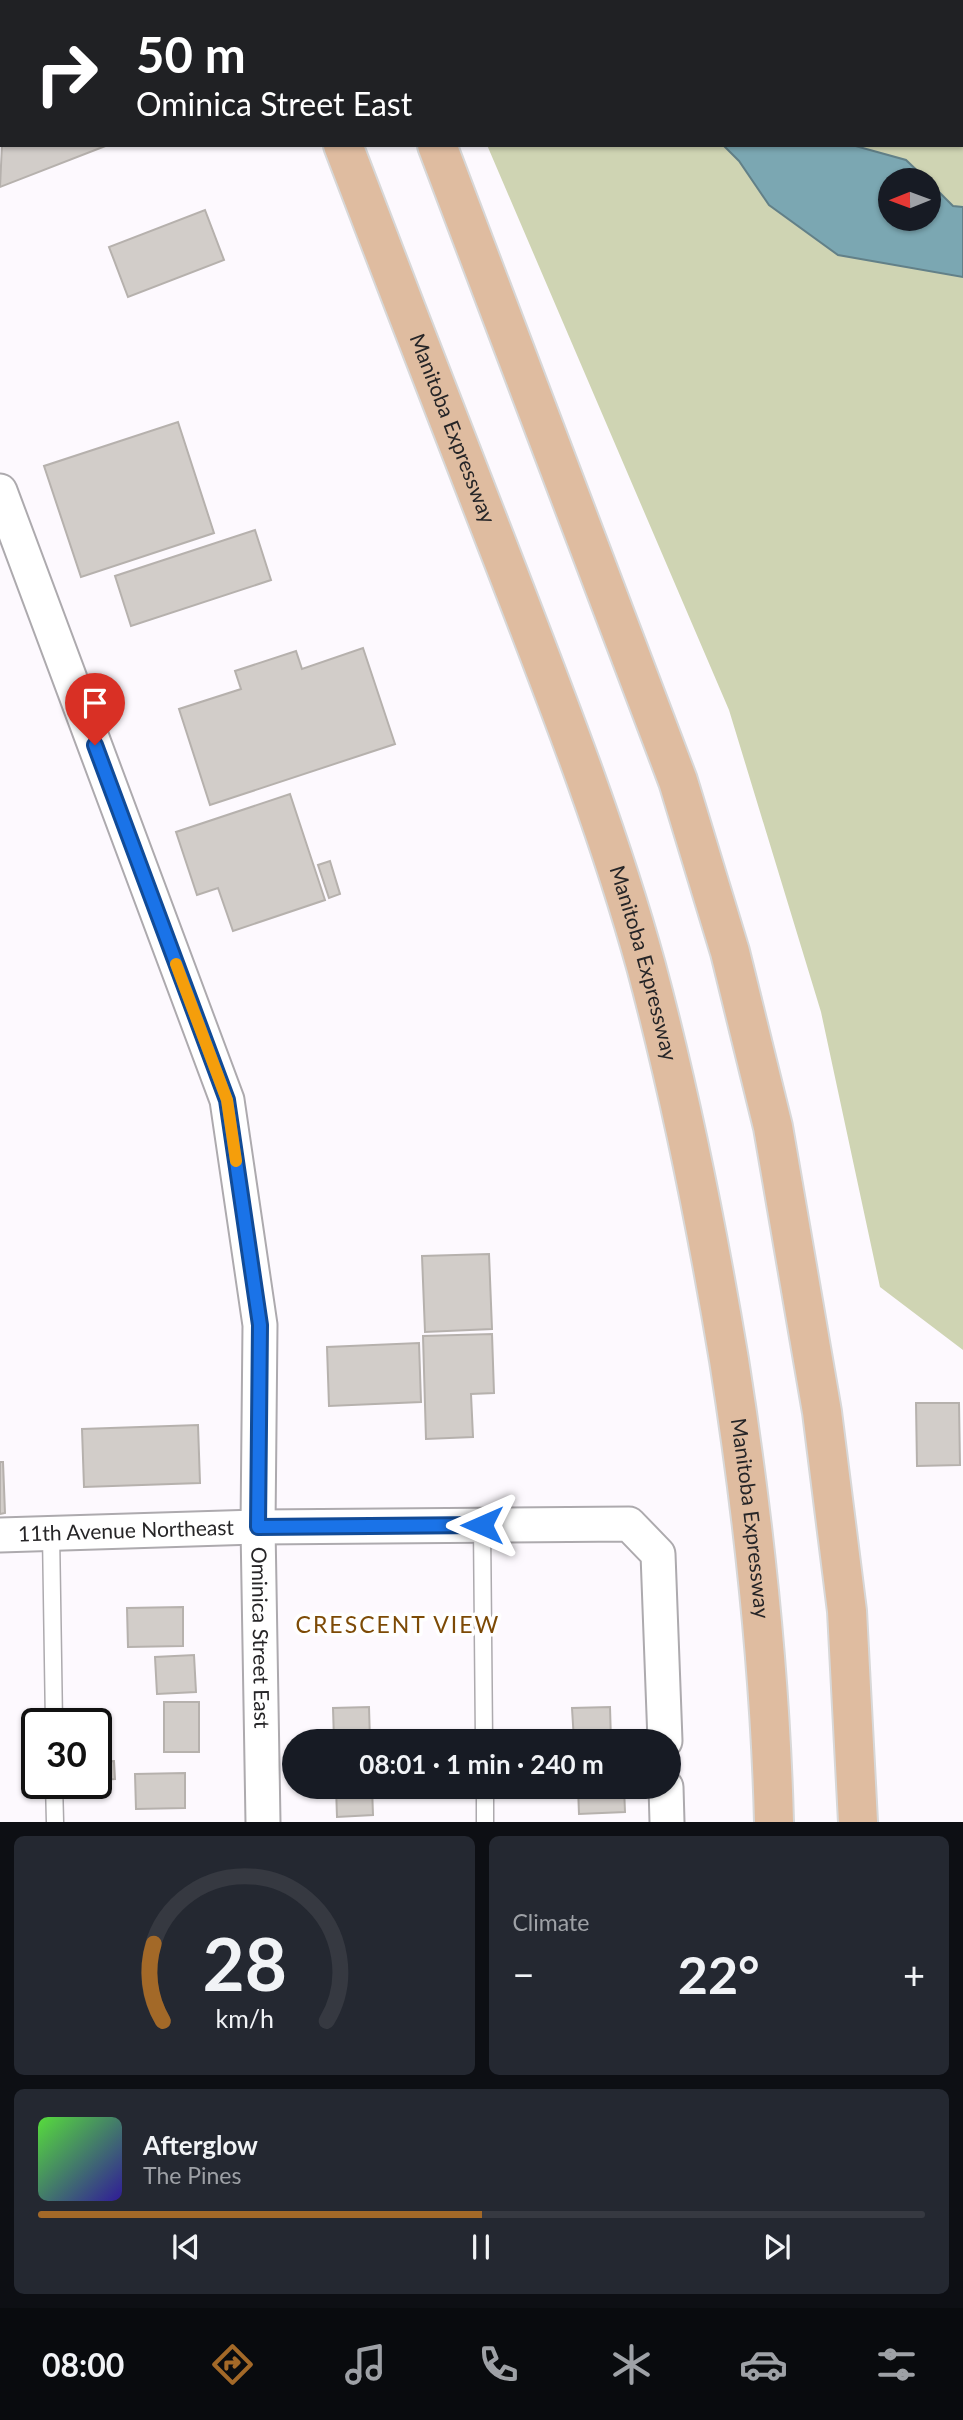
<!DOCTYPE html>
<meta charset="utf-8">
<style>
:root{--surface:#171b24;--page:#242831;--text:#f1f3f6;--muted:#9ea1a6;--line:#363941;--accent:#a36928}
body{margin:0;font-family:Lato,sans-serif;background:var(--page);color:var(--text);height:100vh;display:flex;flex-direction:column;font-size:26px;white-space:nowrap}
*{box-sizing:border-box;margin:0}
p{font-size:23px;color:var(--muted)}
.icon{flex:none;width:38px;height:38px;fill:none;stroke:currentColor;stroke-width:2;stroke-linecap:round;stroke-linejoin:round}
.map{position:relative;height:1822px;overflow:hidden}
.drawer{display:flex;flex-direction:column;gap:14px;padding:14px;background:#0d0f14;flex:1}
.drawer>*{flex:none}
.banner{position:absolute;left:0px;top:0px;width:964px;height:147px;box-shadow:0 2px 5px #0004;background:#202124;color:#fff;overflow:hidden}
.needle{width:46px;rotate:269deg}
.fabs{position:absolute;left:878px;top:168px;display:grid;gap:14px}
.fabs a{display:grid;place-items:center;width:63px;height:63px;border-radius:50%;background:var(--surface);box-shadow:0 2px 5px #0004;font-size:35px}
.speed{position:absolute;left:21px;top:1708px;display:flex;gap:14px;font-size:35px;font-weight:700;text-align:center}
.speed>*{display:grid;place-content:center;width:91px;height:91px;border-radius:50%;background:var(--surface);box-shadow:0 2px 5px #0004;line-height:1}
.speed .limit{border:4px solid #111;border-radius:10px;background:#fff;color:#111}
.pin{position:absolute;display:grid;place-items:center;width:60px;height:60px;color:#fff;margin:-72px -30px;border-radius:50% 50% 50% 0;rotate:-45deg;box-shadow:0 0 7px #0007}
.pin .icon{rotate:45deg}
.me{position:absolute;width:77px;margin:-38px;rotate:270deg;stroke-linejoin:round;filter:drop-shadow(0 0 5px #0008)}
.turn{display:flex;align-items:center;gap:24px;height:147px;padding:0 21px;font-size:32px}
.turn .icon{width:91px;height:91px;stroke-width:2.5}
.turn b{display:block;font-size:49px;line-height:60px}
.big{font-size:52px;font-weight:700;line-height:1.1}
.drawer .tile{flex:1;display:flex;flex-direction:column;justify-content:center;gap:10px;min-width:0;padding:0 24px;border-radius:10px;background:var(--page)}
.drawer .dial{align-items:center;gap:0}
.dial svg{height:182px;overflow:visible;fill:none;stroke:var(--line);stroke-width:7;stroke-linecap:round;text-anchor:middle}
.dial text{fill:var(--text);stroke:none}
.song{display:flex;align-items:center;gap:21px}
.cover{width:84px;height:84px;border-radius:10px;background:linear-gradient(135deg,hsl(110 70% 55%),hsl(250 70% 35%))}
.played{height:7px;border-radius:4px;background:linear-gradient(90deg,var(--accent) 50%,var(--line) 50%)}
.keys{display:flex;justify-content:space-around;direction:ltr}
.heat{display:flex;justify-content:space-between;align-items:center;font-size:38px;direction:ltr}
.drawer .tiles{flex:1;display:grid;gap:14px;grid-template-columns:1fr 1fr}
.tile:last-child{grid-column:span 2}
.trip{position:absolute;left:282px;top:1729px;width:399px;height:70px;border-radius:35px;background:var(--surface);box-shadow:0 2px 5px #0004;font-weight:700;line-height:70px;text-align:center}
.tabs{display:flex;height:112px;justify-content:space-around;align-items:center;background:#090b0e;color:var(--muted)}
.tabs .icon{width:49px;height:49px}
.tabs .active{color:var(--accent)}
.tabs b{font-size:32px;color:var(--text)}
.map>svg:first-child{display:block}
.green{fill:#cfd4b3;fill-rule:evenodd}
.water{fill:#7ba7b2;stroke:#628088;stroke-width:2}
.building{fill:#d2cdc9;stroke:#b6b1ad;stroke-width:2}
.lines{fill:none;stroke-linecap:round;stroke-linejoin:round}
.service-casing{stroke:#adaaae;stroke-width:19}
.minor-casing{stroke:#adaaae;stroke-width:37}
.primary-casing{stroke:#d8d8d8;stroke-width:42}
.service{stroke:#fff;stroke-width:16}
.minor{stroke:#fff;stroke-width:33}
.primary{stroke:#dfbca0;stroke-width:38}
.route-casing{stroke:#114b97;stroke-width:18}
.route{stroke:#1a73e8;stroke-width:12}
.slow{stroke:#f59e0b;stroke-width:12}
.labels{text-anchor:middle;stroke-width:7;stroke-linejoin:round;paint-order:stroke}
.street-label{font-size:21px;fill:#262527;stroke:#fff}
.neighbourhood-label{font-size:23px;letter-spacing:2px;fill:#7d4a06;stroke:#fff}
</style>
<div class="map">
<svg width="963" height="1822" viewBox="0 0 963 1822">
<rect width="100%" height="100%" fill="#fdf9fe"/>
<path class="green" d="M432 0H963V1350L880 1287 821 1012 729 710 487 145H962V2ZM891 180H929V219H891Z"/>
<polygon class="water" points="723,145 852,145 906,160 927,180 891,180 891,219 929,219 929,182 953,206 963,207 963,277 838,255 769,205 739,161"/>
<g class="building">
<polygon points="0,0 33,2 2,2 0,59"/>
<polygon points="2,144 2,145 108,145 0,187"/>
<polygon points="205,210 224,260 128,297 109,247"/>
<polygon points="178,422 214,533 81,577 44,466"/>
<polygon points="255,530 271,580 131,626 115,576"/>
<polygon points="363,648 395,744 210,805 179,709 241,689 235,671 296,651 302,669"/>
<polygon points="290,794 325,900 233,931 218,888 197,895 176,832"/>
<polygon points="330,861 340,894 329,898 318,865"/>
<polygon points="489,1254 492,1329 425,1332 422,1256"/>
<polygon points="492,1334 494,1393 471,1394 473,1437 426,1439 423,1336"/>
<polygon points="419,1343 421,1402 329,1406 327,1347"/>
<polygon points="916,1403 959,1403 960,1465 917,1466"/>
<polygon points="198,1425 200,1483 84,1487 82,1429"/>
<polygon points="0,1462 3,1462 5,1513 0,1514"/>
<polygon points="183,1607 183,1646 128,1647 127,1608"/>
<polygon points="194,1655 196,1692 157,1694 155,1657"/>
<rect x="164" y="1702" width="35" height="50"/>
<polygon points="369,1707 370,1741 334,1741 333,1708"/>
<polygon points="610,1707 611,1741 574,1741 572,1708"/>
<polygon points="114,1761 115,1779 96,1780 96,1762"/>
<polygon points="185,1773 185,1808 136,1809 135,1774"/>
<polygon points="336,1787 372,1787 373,1815 337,1817"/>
<polygon points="578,1787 624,1787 625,1812 579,1814"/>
</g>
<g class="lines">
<defs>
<g id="service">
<polyline points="482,1525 484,1741"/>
<polyline points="51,1533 54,1724"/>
<polyline points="54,1783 55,1822"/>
<polyline points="485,1787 485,1822"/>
</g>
<g id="minor">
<path id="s1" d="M0 491 227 1100 260 1325 258 1527 263 1822"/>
<path id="s2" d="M0 1535 258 1527 629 1524 658 1554 665 1741"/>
<polyline points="666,1787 667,1822"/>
</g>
<g id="primary">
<polyline points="287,0 287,2"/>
<polyline points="382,0 382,2"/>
<path id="s3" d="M343 145C397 287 452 428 507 570 557 700 609 832 646 966 681 1096 707 1228 729 1360 753 1513 770 1667 774 1822"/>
<polyline points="437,145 678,781 730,952 773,1127 822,1412 847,1611 858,1822"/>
</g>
</defs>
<use href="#service" class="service-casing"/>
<use href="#minor" class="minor-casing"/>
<use href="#primary" class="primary-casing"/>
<use href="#service" class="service"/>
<use href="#minor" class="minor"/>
<use href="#primary" class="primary"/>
</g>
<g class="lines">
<defs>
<polyline id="route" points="95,745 227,1100 260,1325 258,1527 482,1525"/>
</defs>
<use href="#route" class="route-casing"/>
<use href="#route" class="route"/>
<polyline class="slow" points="176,964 227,1100 236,1161"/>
</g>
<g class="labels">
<g class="street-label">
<text dy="7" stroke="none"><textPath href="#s3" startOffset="304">Manitoba Expressway</textPath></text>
<text dy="7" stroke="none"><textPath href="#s3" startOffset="872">Manitoba Expressway</textPath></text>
<text dy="7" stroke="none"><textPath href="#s3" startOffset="1438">Manitoba Expressway</textPath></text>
<text dy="7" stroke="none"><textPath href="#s2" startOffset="126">11th Avenue Northeast</textPath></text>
<text dy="7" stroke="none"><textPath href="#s1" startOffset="1190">Ominica Street East</textPath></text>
</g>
<g class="neighbourhood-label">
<text x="398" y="1633">CRESCENT VIEW</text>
</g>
</g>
</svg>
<div class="fabs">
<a><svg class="needle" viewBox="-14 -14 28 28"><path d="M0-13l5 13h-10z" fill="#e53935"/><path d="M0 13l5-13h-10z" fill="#9ea1a6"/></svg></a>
</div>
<div class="speed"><div class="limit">30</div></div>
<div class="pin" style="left:95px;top:745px;background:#d93025"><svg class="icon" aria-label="arrive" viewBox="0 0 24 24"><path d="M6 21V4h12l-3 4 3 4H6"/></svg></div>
<svg class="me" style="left:482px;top:1525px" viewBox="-20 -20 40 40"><path d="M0-17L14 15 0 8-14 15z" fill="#1a73e8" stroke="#fff" stroke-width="4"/></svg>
<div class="trip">08:01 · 1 min · 240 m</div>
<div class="banner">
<div class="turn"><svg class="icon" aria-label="right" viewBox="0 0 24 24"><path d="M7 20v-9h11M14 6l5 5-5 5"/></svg><div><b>50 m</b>Ominica Street East</div></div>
</div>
</div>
<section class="drawer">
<div class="tiles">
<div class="tile dial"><svg viewBox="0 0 100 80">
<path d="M14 69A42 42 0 1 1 86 69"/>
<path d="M14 69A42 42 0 0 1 10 35" stroke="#a36928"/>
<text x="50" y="56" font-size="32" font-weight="700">28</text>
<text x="50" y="72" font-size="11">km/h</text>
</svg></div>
<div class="tile"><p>Climate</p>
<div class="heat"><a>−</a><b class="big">22°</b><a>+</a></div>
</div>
<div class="tile">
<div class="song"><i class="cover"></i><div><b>Afterglow</b><p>The Pines</p></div></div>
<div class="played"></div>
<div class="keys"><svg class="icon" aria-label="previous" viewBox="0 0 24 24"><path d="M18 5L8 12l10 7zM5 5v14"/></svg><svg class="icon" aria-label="pause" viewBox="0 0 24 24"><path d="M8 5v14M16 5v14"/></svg><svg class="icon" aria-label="next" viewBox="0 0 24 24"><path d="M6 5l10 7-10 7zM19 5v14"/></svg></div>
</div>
</div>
</section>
<nav class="tabs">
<b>08:00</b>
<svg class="icon active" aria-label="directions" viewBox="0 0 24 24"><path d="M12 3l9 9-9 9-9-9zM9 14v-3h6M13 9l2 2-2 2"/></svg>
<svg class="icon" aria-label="music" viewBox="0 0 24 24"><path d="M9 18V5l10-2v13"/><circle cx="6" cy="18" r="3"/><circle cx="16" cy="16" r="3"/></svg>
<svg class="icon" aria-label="phone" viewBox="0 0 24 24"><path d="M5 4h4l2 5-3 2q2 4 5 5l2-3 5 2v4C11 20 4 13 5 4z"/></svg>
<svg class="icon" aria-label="climate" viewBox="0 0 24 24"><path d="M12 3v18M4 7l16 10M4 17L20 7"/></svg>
<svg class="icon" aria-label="car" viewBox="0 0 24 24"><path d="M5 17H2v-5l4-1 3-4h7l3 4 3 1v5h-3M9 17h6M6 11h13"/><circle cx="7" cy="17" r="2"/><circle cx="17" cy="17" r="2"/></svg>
<svg class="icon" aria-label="filters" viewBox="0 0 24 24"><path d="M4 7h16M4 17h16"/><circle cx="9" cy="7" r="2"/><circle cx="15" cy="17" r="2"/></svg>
</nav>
